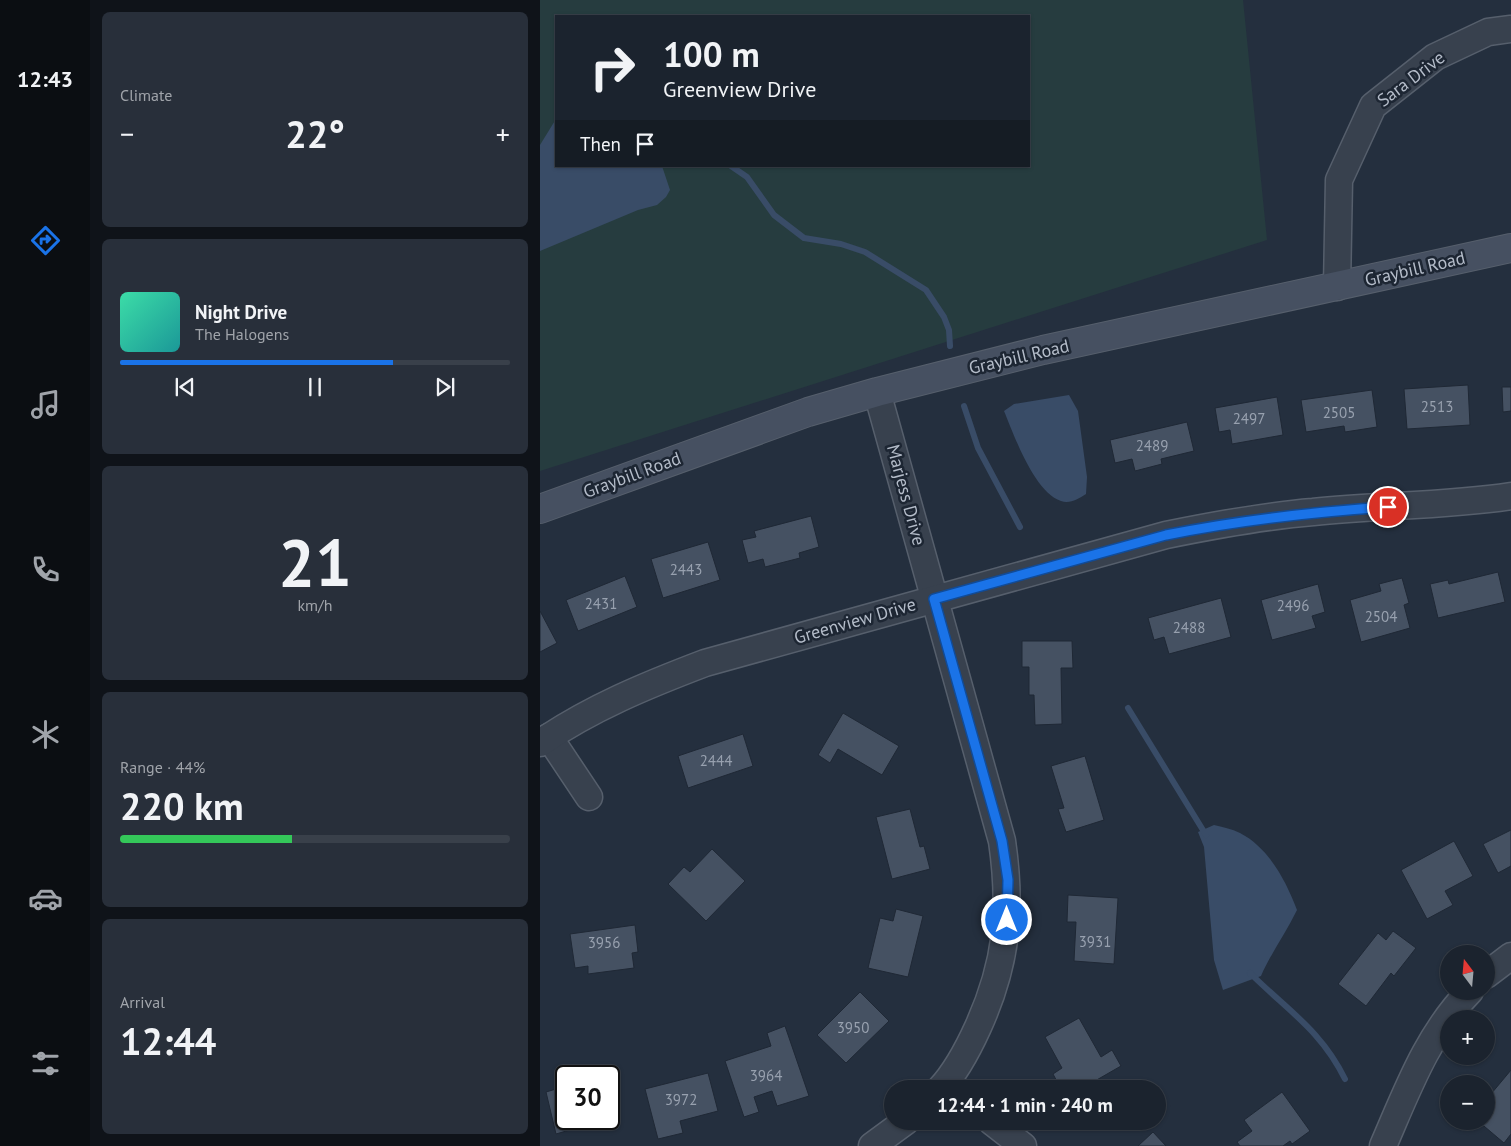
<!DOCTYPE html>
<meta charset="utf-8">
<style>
:root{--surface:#1b232e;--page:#282f3a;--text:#f1f3f6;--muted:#a0a4aa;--line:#39404a;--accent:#1a73e8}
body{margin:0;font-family:"PT Sans",sans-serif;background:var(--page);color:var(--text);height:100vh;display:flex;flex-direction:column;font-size:19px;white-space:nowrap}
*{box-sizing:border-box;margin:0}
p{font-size:16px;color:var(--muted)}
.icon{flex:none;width:28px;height:28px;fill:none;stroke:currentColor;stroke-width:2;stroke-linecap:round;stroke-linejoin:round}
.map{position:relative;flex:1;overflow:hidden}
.drawer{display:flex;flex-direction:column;gap:12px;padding:12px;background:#0f1319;width:450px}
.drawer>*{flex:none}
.banner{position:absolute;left:15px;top:15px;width:475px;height:152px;border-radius:0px;box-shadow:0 1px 4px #0004,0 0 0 1px var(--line);background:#1b232e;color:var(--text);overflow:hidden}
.needle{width:32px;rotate:344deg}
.controls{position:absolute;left:900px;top:945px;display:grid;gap:10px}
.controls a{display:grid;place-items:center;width:55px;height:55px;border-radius:50%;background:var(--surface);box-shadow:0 1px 4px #0004,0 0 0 1px var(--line);font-size:25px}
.speed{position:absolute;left:15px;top:1065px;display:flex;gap:10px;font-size:25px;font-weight:700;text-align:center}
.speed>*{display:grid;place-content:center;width:65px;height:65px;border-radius:50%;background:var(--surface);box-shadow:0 1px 4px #0004,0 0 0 1px var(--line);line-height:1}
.speed .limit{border:2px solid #111;border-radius:8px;background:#fff;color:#111}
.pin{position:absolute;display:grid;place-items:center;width:42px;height:42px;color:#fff;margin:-21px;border:2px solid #fff;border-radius:50%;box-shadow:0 1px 5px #0007}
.me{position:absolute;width:55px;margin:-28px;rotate:0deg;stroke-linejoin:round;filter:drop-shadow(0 0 4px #0008)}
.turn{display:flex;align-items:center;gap:18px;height:105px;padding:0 25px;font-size:22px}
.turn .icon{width:65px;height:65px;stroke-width:2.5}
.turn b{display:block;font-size:35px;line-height:42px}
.then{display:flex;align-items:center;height:48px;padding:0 25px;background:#0003;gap:10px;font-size:19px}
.big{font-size:38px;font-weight:800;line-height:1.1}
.drawer .widget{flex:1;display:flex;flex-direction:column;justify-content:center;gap:8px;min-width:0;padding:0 18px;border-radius:8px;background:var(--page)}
.drawer .dial{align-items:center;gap:0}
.dial b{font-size:65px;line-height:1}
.song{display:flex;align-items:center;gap:15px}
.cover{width:60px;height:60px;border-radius:8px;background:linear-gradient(135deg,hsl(160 70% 55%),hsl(180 70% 35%))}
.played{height:5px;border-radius:2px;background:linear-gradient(90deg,var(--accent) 70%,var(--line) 70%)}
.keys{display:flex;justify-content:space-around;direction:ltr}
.heat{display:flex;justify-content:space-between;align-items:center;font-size:28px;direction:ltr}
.charge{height:8px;border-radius:4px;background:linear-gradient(90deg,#34c759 44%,var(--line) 0)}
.trip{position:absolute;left:344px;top:1080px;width:282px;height:50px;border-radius:25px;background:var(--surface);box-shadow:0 1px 4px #0004,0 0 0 1px var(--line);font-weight:800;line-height:50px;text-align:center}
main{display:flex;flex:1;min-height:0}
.tabs{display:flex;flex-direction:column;width:90px;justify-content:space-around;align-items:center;background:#0b0e12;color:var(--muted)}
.tabs .icon{width:35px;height:35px}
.tabs .on{color:var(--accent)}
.tabs b{font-size:22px;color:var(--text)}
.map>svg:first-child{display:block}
.green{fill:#263c3f;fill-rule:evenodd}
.water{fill:#394c67}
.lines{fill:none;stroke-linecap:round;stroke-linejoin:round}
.stream{stroke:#394c67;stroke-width:6}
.building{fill:#455162;stroke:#1f2835}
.street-casing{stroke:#565f6c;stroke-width:29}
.secondary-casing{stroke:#565f6c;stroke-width:30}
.street{stroke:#38414e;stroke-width:26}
.secondary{stroke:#465061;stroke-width:28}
.route-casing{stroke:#114b97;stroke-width:12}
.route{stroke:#1a73e8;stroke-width:9}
.labels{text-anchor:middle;stroke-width:5;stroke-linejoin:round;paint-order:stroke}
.number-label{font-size:15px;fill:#98a1af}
.street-label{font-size:18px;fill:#b4bcc9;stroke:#1d2633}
</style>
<main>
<nav class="tabs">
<b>12:43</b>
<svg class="icon on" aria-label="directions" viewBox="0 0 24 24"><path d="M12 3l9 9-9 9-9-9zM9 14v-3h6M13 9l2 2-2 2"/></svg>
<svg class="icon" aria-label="music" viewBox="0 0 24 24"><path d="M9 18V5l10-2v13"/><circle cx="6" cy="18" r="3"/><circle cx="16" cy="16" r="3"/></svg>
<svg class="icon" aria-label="phone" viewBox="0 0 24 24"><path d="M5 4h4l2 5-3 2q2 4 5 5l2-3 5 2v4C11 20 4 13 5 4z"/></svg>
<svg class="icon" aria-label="climate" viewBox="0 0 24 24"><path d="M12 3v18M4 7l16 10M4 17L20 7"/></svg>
<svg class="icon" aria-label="car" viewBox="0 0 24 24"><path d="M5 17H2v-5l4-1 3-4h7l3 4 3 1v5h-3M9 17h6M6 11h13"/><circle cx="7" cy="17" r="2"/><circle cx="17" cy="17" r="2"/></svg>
<svg class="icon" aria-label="filters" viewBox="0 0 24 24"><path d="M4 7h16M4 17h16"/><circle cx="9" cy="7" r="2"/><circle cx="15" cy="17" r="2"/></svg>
</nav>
<section class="drawer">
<div class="widget"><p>Climate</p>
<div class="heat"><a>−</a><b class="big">22°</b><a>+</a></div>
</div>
<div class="widget">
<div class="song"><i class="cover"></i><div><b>Night Drive</b><p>The Halogens</p></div></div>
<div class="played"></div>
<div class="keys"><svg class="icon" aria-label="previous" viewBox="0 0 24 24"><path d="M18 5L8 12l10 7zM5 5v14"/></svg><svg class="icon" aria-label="pause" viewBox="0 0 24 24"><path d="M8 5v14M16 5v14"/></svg><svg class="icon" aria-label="next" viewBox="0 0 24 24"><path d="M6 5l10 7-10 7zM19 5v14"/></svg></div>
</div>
<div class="widget dial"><b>21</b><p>km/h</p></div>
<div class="widget"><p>Range · 44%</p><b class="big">220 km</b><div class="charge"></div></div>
<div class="widget"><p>Arrival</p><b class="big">12:44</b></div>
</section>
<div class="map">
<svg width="971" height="1146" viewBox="0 0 971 1146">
<rect width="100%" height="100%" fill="#242f3e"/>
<path class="green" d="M0 0H703L727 240 0 471ZM16 16H489V166H16Z"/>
<g class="water">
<polygon points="16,119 16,166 122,166 130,190 126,197 117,205 98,210 0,251 0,145"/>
<path d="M529 395 538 411 547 477 546 494C538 499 530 504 521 501 494 492 474 435 464 411L474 404Z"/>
<path d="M674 825C682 827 692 829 700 833 729 848 746 881 757 910 746 933 731 953 721 976L683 990 674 960 664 847 658 832Z"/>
</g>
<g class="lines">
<g class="stream">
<polyline points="191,166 207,177 234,215 264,238 301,244 325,252 386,290 404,317 409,330 410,346"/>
<polyline points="424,406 438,448 480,527"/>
<polyline points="588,708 666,835"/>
<path d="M710 973C747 1010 781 1030 805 1079"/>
</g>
</g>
<g class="building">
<polygon points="928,385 930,425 867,429 864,389"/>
<polygon points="962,387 971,387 971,411 963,412"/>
<polygon points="832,390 837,427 805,432 804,426 766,432 761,400"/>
<polygon points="737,397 743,435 692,444 690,430 679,432 675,408"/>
<polygon points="647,422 654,451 621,459 622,464 595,471 592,459 575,463 570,440"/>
<polygon points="271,516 279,547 259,553 260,558 225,567 223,559 208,563 202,540 216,537 214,531"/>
<polygon points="168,542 180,580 123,598 111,559"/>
<polygon points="958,572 965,602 898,618 890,584 908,580 909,584"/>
<polygon points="85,576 97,607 38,631 26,600"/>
<polygon points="862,578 869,603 864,605 870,628 821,642 810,600 841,591 839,584"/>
<polygon points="778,584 785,612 772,616 776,628 732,640 721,600"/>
<polygon points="681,598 691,637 629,654 624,637 614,640 608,618"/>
<polygon points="0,611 17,643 0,652"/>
<polygon points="482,641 532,641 533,668 521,668 522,724 495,725 494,695 489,695 489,667 482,667"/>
<polygon points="303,713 359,746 342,775 298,749 290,763 278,755"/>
<polygon points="203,734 213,766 148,788 138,756"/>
<polygon points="545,756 564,820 526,832 518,809 524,808 511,766"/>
<polygon points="370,809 380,847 384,846 390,869 352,879 336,817"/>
<polygon points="971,830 971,866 958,873 943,844"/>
<polygon points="914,841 933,876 905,891 913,905 887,919 861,870"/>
<polygon points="172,849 205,881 166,921 128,884 144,867 150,872"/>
<polygon points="528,895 578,898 574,964 534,961 536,922 527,922"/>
<polygon points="356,909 383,916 368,977 328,968 340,918 353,921"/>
<polygon points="95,925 98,952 92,953 94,968 48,974 48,966 35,968 30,934"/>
<polygon points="853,931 876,948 854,976 851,973 826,1006 798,984 838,933 846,940"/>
<polygon points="320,992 349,1021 306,1063 277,1035"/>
<polygon points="539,1018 561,1057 572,1050 581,1066 541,1089 521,1089 513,1074 522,1068 505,1037"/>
<polygon points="245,1026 269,1096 237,1106 232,1091 214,1097 219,1112 204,1117 185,1061 231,1046 227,1033"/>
<polygon points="971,1070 971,1134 964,1143 938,1121 946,1121 946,1100"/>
<polygon points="168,1073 178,1111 140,1121 143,1133 118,1139 105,1089"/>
<polygon points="69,1082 75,1105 69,1106"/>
<polygon points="26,1086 26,1119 38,1119 40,1127 16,1134 6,1092"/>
<polygon points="742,1092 770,1131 752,1144 750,1141 743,1146 700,1146 697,1142 712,1131 704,1120"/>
<polygon points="613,1132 626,1146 598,1146"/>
</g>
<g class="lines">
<defs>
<g id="street">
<polyline points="797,287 799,180 833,106 895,57 948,32 971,29"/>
<path d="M337 392 462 841C472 910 467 963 438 1027 428 1049 416 1072 400 1089"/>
<polyline points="9,737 49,797"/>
<path d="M0 743C51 708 107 685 165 663L626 535C675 525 723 516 773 512 839 505 905 506 971 496"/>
<polyline points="946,975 971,956"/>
<polyline points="451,1121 483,1146"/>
<polyline points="332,1146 366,1121"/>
<path d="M843 1146C867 1091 887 1035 930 991"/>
</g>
<polyline id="secondary" points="0,509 268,412 337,392 503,350 971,248"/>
</defs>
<use href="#street" class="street-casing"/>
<use href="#secondary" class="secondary-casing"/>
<use href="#street" class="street"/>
<use href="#secondary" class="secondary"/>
</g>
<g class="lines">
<defs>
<path id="route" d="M467 920 468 880 462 841 394 599 626 535C700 520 773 512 848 507"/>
</defs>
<use href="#route" class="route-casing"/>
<use href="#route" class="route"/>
</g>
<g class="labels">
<g class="number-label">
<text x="897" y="412">2513</text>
<text x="799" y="418">2505</text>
<text x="709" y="424">2497</text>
<text x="612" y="451">2489</text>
<text x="146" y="575">2443</text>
<text x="61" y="609">2431</text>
<text x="753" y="611">2496</text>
<text x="841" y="622">2504</text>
<text x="649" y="633">2488</text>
<text x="176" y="766">2444</text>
<text x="555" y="947">3931</text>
<text x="64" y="948">3956</text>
<text x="313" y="1033">3950</text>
<text x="226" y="1081">3964</text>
<text x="141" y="1105">3972</text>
</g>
<g class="street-label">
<text transform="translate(871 79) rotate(-37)" y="6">Sara Drive</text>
<text transform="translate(875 269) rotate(-13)" y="6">Graybill Road</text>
<text transform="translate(479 357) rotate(-13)" y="6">Graybill Road</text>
<text transform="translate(92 475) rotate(-20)" y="6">Graybill Road</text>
<text transform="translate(366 495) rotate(75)" y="6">Marjess Drive</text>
<text transform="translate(315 621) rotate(-16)" y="6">Greenview Drive</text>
</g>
</g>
</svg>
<div class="controls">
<a><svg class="needle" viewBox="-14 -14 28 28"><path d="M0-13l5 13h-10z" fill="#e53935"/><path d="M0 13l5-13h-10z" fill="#a0a4aa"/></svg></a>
<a>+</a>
<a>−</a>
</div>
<div class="speed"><div class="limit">30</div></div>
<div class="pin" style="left:848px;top:507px;background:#d93025"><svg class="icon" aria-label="arrive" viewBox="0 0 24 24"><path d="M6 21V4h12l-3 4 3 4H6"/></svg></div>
<svg class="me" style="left:467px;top:920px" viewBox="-20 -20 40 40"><circle r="17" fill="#1a73e8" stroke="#fff" stroke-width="3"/><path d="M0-11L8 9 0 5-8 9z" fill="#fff"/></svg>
<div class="trip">12:44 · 1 min · 240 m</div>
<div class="banner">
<div class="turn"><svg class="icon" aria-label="right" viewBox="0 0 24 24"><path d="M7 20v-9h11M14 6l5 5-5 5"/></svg><div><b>100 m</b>Greenview Drive</div></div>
<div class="then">Then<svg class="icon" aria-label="arrive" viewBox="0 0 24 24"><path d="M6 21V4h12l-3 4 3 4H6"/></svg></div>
</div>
</div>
</main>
